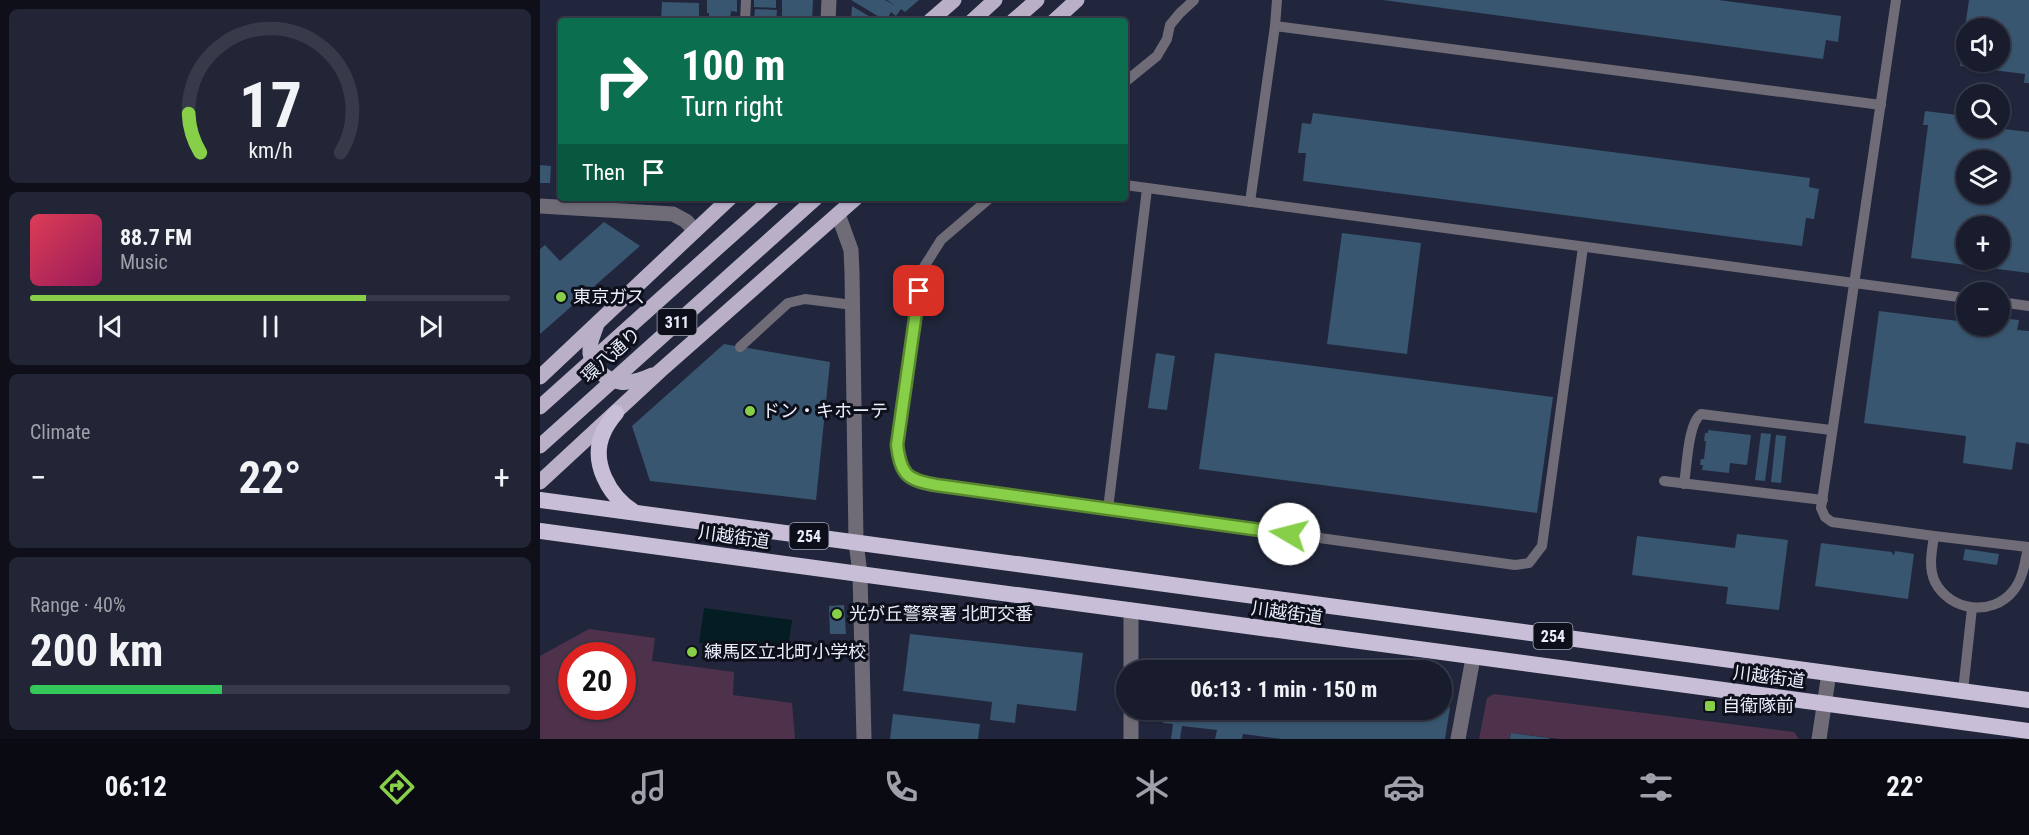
<!DOCTYPE html>
<meta charset="utf-8">
<style>
:root{--surface:#191c2d;--page:#222535;--text:#f1f3f6;--muted:#9fa1aa;--line:#373a49;--accent:#88cf49}
body{margin:0;font-family:"Roboto Condensed","Noto Sans JP",sans-serif;background:var(--page);color:var(--text);height:100vh;display:flex;flex-direction:column;font-size:22px;white-space:nowrap}
*{box-sizing:border-box;margin:0}
p{font-size:20px;color:var(--muted)}
.icon{flex:none;width:33px;height:33px;fill:none;stroke:currentColor;stroke-width:2;stroke-linecap:round;stroke-linejoin:round}
.map{position:relative;flex:1;overflow:hidden}
.drawer{display:flex;flex-direction:column;gap:9px;padding:9px;background:#0e0f19;width:540px}
.drawer>*{flex:none}
.guide{position:absolute;left:18px;top:18px;width:570px;height:183px;border-radius:6px;box-shadow:0 2px 4px #0004,0 0 0 2px var(--line);background:#0b6e4f;color:#fff;overflow:hidden}
.tools{position:absolute;left:1416px;top:18px;display:grid;gap:12px}
.tools a{display:grid;place-items:center;width:54px;height:54px;border-radius:50%;background:var(--surface);box-shadow:0 2px 4px #0004,0 0 0 2px var(--line);font-size:30px}
.speed{position:absolute;left:18px;top:642px;display:flex;gap:12px;font-size:30px;font-weight:700;text-align:center}
.speed>*{display:grid;place-content:center;width:78px;height:78px;border-radius:50%;background:var(--surface);box-shadow:0 2px 4px #0004,0 0 0 2px var(--line);line-height:1}
.speed .limit{border:9px solid #d22;background:#fff;color:#111}
.pin{position:absolute;display:grid;place-items:center;width:51px;height:51px;color:#fff;margin:-26px;border-radius:12px;box-shadow:0 3px 9px #0006}
.me{position:absolute;width:66px;margin:-33px;rotate:278deg;stroke-linejoin:round;filter:drop-shadow(0 0 4px #0008)}
.turn{display:flex;align-items:center;gap:21px;height:126px;padding:0 24px;font-size:27px}
.turn .icon{width:78px;height:78px;stroke-width:2.5}
.turn b{display:block;font-size:42px;line-height:51px}
.then{display:flex;align-items:center;height:57px;padding:0 24px;background:#0003;gap:12px;font-size:22px}
.big{font-size:45px;font-weight:700;line-height:1.1}
.drawer .widget{flex:1;display:flex;flex-direction:column;justify-content:center;gap:9px;min-width:0;padding:0 21px;border-radius:9px;background:var(--page)}
.drawer .dial{align-items:center;gap:0}
.dial svg{height:156px;overflow:visible;fill:none;stroke:var(--line);stroke-width:7;stroke-linecap:round;text-anchor:middle}
.dial text{fill:var(--text);stroke:none}
.song{display:flex;align-items:center;gap:18px}
.cover{width:72px;height:72px;border-radius:9px;background:linear-gradient(135deg,hsl(350 70% 55%),hsl(330 70% 35%))}
.played{height:6px;border-radius:3px;background:linear-gradient(90deg,var(--accent) 70%,var(--line) 70%)}
.keys{display:flex;justify-content:space-around;direction:ltr}
.heat{display:flex;justify-content:space-between;align-items:center;font-size:33px;direction:ltr}
.charge{height:9px;border-radius:4px;background:linear-gradient(90deg,#34c759 40%,var(--line) 0)}
.trip{position:absolute;left:576px;top:660px;width:336px;height:60px;border-radius:30px;background:var(--surface);box-shadow:0 2px 4px #0004,0 0 0 2px var(--line);font-weight:700;line-height:60px;text-align:center}
.tabs{display:flex;height:96px;justify-content:space-around;align-items:center;background:#0a0b12;color:var(--muted)}
.tabs .icon{width:42px;height:42px}
.tabs .active{color:var(--accent)}
.tabs b{font-size:27px;color:var(--text)}
main{display:flex;flex:1;min-height:0}
.map>svg:first-child{display:block}
.green{fill:#4e324b;fill-rule:evenodd}
.water{fill:#031d23}
.building{fill:#385670;fill-rule:evenodd}
.lines{fill:none;stroke-linecap:round;stroke-linejoin:round}
.service{stroke:#706c77;stroke-width:10}
.minor{stroke:#706c77;stroke-width:15}
.tertiary{stroke:#706c77;stroke-width:15}
.primary{stroke:#b9b0c8;stroke-width:15}
.trunk{stroke:#c8bed8;stroke-width:16}
.primary-bridge{stroke:#b9b0c8;stroke-width:15}
.route-casing{stroke:#58872f;stroke-width:15}
.route{stroke:#88cf49;stroke-width:10}
.poi-dot{fill:#88cf49;stroke:#0d101a;stroke-width:2}
.labels{text-anchor:middle;stroke-width:6;stroke-linejoin:round;paint-order:stroke}
.shield{fill:#0d101a;stroke:#a7abb8;stroke-width:1.5}
.shield-label{font-size:16px;font-weight:bold;fill:#e9edfc}
.poi-label{font-size:18px;fill:#e9edfc;stroke:#0d101a;text-anchor:start}
.street-label{font-size:18px;fill:#e9edfc;stroke:#0d101a}
</style>
<main>
<section class="drawer">
<div class="widget dial"><svg viewBox="0 0 100 80">
<path d="M14 69A42 42 0 1 1 86 69"/>
<path d="M14 69A42 42 0 0 1 8 49" stroke="#88cf49"/>
<text x="50" y="56" font-size="32" font-weight="700">17</text>
<text x="50" y="72" font-size="11">km/h</text>
</svg></div>
<div class="widget">
<div class="song"><i class="cover"></i><div><b>88.7 FM</b><p>Music</p></div></div>
<div class="played"></div>
<div class="keys"><svg class="icon" aria-label="previous" viewBox="0 0 24 24"><path d="M18 5L8 12l10 7zM5 5v14"/></svg><svg class="icon" aria-label="pause" viewBox="0 0 24 24"><path d="M8 5v14M16 5v14"/></svg><svg class="icon" aria-label="next" viewBox="0 0 24 24"><path d="M6 5l10 7-10 7zM19 5v14"/></svg></div>
</div>
<div class="widget"><p>Climate</p>
<div class="heat"><a>−</a><b class="big">22°</b><a>+</a></div>
</div>
<div class="widget"><p>Range · 40%</p><b class="big">200 km</b><div class="charge"></div></div>
</section>
<div class="map">
<svg width="1489" height="739" viewBox="0 0 1489 739">
<rect width="100%" height="100%" fill="#21263c"/>
<g class="green">
<path d="M49 629 115 638 112 661 194 672 193 695 252 703 255 739H0V656ZM32 656H82V706H32Z"/>
<polygon points="954,694 1254,732 1259,739 1020,739 971,733 970,739 939,739 947,698"/>
</g>
<polygon class="water" points="164,608 252,620 247,656 159,643"/>
<g class="building">
<polygon points="167,0 197,0 197,12 191,11 190,18 169,18 169,13 167,13"/>
<polygon points="214,0 236,0 236,8 214,7"/>
<polygon points="242,0 273,0 272,21 242,21"/>
<polygon points="311,0 345,0 356,6 347,0 379,0 365,12 361,9 356,16 351,12 346,21"/>
<polygon points="843,0 1178,0 1301,16 1298,42 1286,40 1283,59"/>
<polygon points="1429,0 1489,0 1489,83 1484,83 1485,74 1420,66 1425,30 1426,62 1460,62 1460,28 1425,28"/>
<polygon points="122,2 159,3 159,21 121,21"/>
<polygon points="312,6 332,18 333,16 341,21 311,21"/>
<polygon points="215,9 237,10 236,21 214,21"/>
<path d="M1385 111 1426 116V128H1456L1489 132V273L1371 258 1388 125H1383ZM1426 160H1460V194H1426ZM1426 226H1460V260H1426Z"/>
<polygon points="773,113 1270,178 1269,187 1279,189 1274,219 1266,218 1262,246 763,181 766,153 758,153 762,123 771,124"/>
<polygon points="0,165 11,166 10,183 0,183"/>
<polygon points="64,222 100,246 0,334 0,249 5,245 20,261"/>
<polygon points="802,233 881,243 867,354 787,344"/>
<polygon points="1339,311 1426,322 1426,326 1460,326 1460,318 1479,320 1477,330 1489,331 1489,444 1476,442 1472,470 1423,463 1426,436 1324,423"/>
<polygon points="184,344 290,362 276,500 110,481 92,426"/>
<polygon points="616,353 635,356 627,410 608,408"/>
<polygon points="675,353 1013,397 997,513 659,469"/>
<polygon points="1168,430 1211,435 1207,465 1190,463 1189,473 1162,470 1163,465 1160,465 1161,459 1164,459 1166,441 1164,441 1165,433 1168,433"/>
<polygon points="1221,433 1231,434 1225,481 1215,480"/>
<polygon points="1236,435 1246,436 1241,483 1231,482"/>
<polygon points="1197,534 1248,540 1239,610 1186,604 1188,587 1092,575 1097,536 1195,548"/>
<polygon points="1281,543 1352,552 1352,554 1354,555 1355,551 1374,554 1368,599 1275,586"/>
<polygon points="1425,549 1459,554 1457,565 1423,560"/>
<polygon points="304,605 306,634 290,634 289,606"/>
<polygon points="370,634 543,653 536,711 477,704 475,723 450,720 452,702 363,691"/>
<polygon points="902,706 910,707 905,739 742,739 703,734 702,739 675,739 677,730 642,726 640,739 631,739 633,724 623,723 625,710 902,710"/>
<polygon points="353,714 440,724 438,739 350,739"/>
<polygon points="971,733 1009,738 1009,739 970,739"/>
</g>
<g class="lines">
<g class="service">
<polyline points="737,0 735,26 1341,105"/>
<polyline points="1356,0 1281,508 1285,517 1292,522 1394,536"/>
<polyline points="205,21 206,0"/>
<polyline points="585,82 617,56 627,39 630,25 640,13 654,0"/>
<polyline points="585,185 1426,298"/>
<path d="M450 198 401 240 384 267 357 445C361 475 367 480 396 485L975 565 989 563 1002 546 1043 247"/>
<polyline points="710,202 735,26"/>
<polyline points="1460,302 1489,306"/>
<polyline points="200,347 248,303 265,299 313,305"/>
<polyline points="1124,481 1283,500"/>
<path d="M1144 484C1147 466 1148 423 1161 414L1291 430"/>
<polyline points="568,509 607,189"/>
<path d="M1488 547C1485 562 1483 579 1473 591 1452 617 1410 611 1395 582 1388 567 1392 551 1394 536L1488 547 1489 548"/>
<polyline points="1423,691 1432,608"/>
</g>
<g class="minor">
<polyline points="0,206 133,214 146,221 155,231"/>
<polyline points="320,574 324,739"/>
<polyline points="591,670 591,610"/>
<polyline points="591,710 591,739"/>
<polyline points="918,739 933,658"/>
<polyline points="1279,739 1289,673"/>
</g>
<g class="tertiary">
<polyline points="288,21 289,0"/>
<polyline points="298,214 311,250 312,272 316,542 320,574"/>
</g>
<g class="primary">
<polyline points="390,21 414,0"/>
<polyline points="432,21 455,0"/>
<polyline points="473,21 497,0"/>
<polyline points="514,21 537,0"/>
<path d="M57 324C55 331 51 339 50 347 48 364 64 380 80 382 91 384 103 379 112 375"/>
<polyline points="0,377 190,198"/>
<polyline points="0,482 120,371 316,198"/>
</g>
<g class="trunk">
<path d="M76 413C71 419 66 426 63 433 50 462 69 496 94 512"/>
<polyline points="0,500 1489,700"/>
<path d="M0 531C496 598 992 666 1489 731"/>
</g>
<g class="primary-bridge">
<polyline points="0,407 233,198"/>
<polyline points="0,446 276,198"/>
</g>
</g>
<g class="lines">
<defs>
<path id="route" d="M379 291 357 445C361 475 367 480 396 485L749 534"/>
</defs>
<use href="#route" class="route-casing"/>
<use href="#route" class="route"/>
</g>
<g class="poi-dot">
<circle cx="21" cy="297" r="6"/>
<circle cx="210" cy="411" r="6"/>
<circle cx="297" cy="614" r="6"/>
<circle cx="152" cy="652" r="6"/>
<rect x="1164" y="700" width="12" height="12" rx="3"/>
</g>
<g class="labels">
<g class="shield">
<rect x="117.5" y="309" width="39" height="26" rx="4.5"/>
<rect x="249.5" y="523" width="39" height="26" rx="4.5"/>
<rect x="993.5" y="623" width="39" height="26" rx="4.5"/>
</g>
<g class="shield-label">
<text x="137" y="328">311</text>
<text x="269" y="542">254</text>
<text x="1013" y="642">254</text>
</g>
<g class="poi-label">
<text x="33" y="303">東京ガス</text>
<text x="222" y="417">ドン・キホーテ</text>
<text x="309" y="620">光が丘警察署 北町交番</text>
<text x="164" y="658">練馬区立北町小学校</text>
<text x="1182" y="712">自衛隊前</text>
</g>
<g class="street-label">
<text transform="translate(71 355) rotate(-42)" y="6">環八通り</text>
<text transform="translate(194 537) rotate(8)" y="6">川越街道</text>
<text transform="translate(747 613) rotate(8)" y="6">川越街道</text>
<text transform="translate(1229 677) rotate(7)" y="6">川越街道</text>
</g>
</g>
</svg>
<div class="tools">
<a><svg class="icon" aria-label="sound" viewBox="0 0 24 24"><path d="M4 9h4l5-4v14l-5-4H4zM17 9q2 3 0 6"/></svg></a>
<a><svg class="icon" aria-label="search" viewBox="0 0 24 24"><circle cx="10" cy="10" r="6"/><path d="M15 15l6 6"/></svg></a>
<a><svg class="icon" aria-label="layers" viewBox="0 0 24 24"><path d="M12 4l9 5-9 5-9-5zM3 14l9 5 9-5"/></svg></a>
<a>+</a>
<a>−</a>
</div>
<div class="speed"><div class="limit">20</div></div>
<div class="pin" style="left:379px;top:291px;background:#d93025"><svg class="icon" aria-label="arrive" viewBox="0 0 24 24"><path d="M6 21V4h12l-3 4 3 4H6"/></svg></div>
<svg class="me" style="left:749px;top:534px" viewBox="-20 -20 40 40"><circle r="19" fill="#fff"/><path d="M0-13L10 11 0 6-10 11z" fill="#88cf49"/></svg>
<div class="trip">06:13 · 1 min · 150 m</div>
<div class="guide">
<div class="turn"><svg class="icon" aria-label="right" viewBox="0 0 24 24"><path d="M7 20v-9h11M14 6l5 5-5 5"/></svg><div><b>100 m</b>Turn right</div></div>
<div class="then">Then<svg class="icon" aria-label="arrive" viewBox="0 0 24 24"><path d="M6 21V4h12l-3 4 3 4H6"/></svg></div>
</div>
</div>
</main>
<nav class="tabs">
<b>06:12</b>
<svg class="icon active" aria-label="directions" viewBox="0 0 24 24"><path d="M12 3l9 9-9 9-9-9zM9 14v-3h6M13 9l2 2-2 2"/></svg>
<svg class="icon" aria-label="music" viewBox="0 0 24 24"><path d="M9 18V5l10-2v13"/><circle cx="6" cy="18" r="3"/><circle cx="16" cy="16" r="3"/></svg>
<svg class="icon" aria-label="phone" viewBox="0 0 24 24"><path d="M5 4h4l2 5-3 2q2 4 5 5l2-3 5 2v4C11 20 4 13 5 4z"/></svg>
<svg class="icon" aria-label="climate" viewBox="0 0 24 24"><path d="M12 3v18M4 7l16 10M4 17L20 7"/></svg>
<svg class="icon" aria-label="car" viewBox="0 0 24 24"><path d="M5 17H2v-5l4-1 3-4h7l3 4 3 1v5h-3M9 17h6M6 11h13"/><circle cx="7" cy="17" r="2"/><circle cx="17" cy="17" r="2"/></svg>
<svg class="icon" aria-label="filters" viewBox="0 0 24 24"><path d="M4 7h16M4 17h16"/><circle cx="9" cy="7" r="2"/><circle cx="15" cy="17" r="2"/></svg>
<b>22°</b>
</nav>
